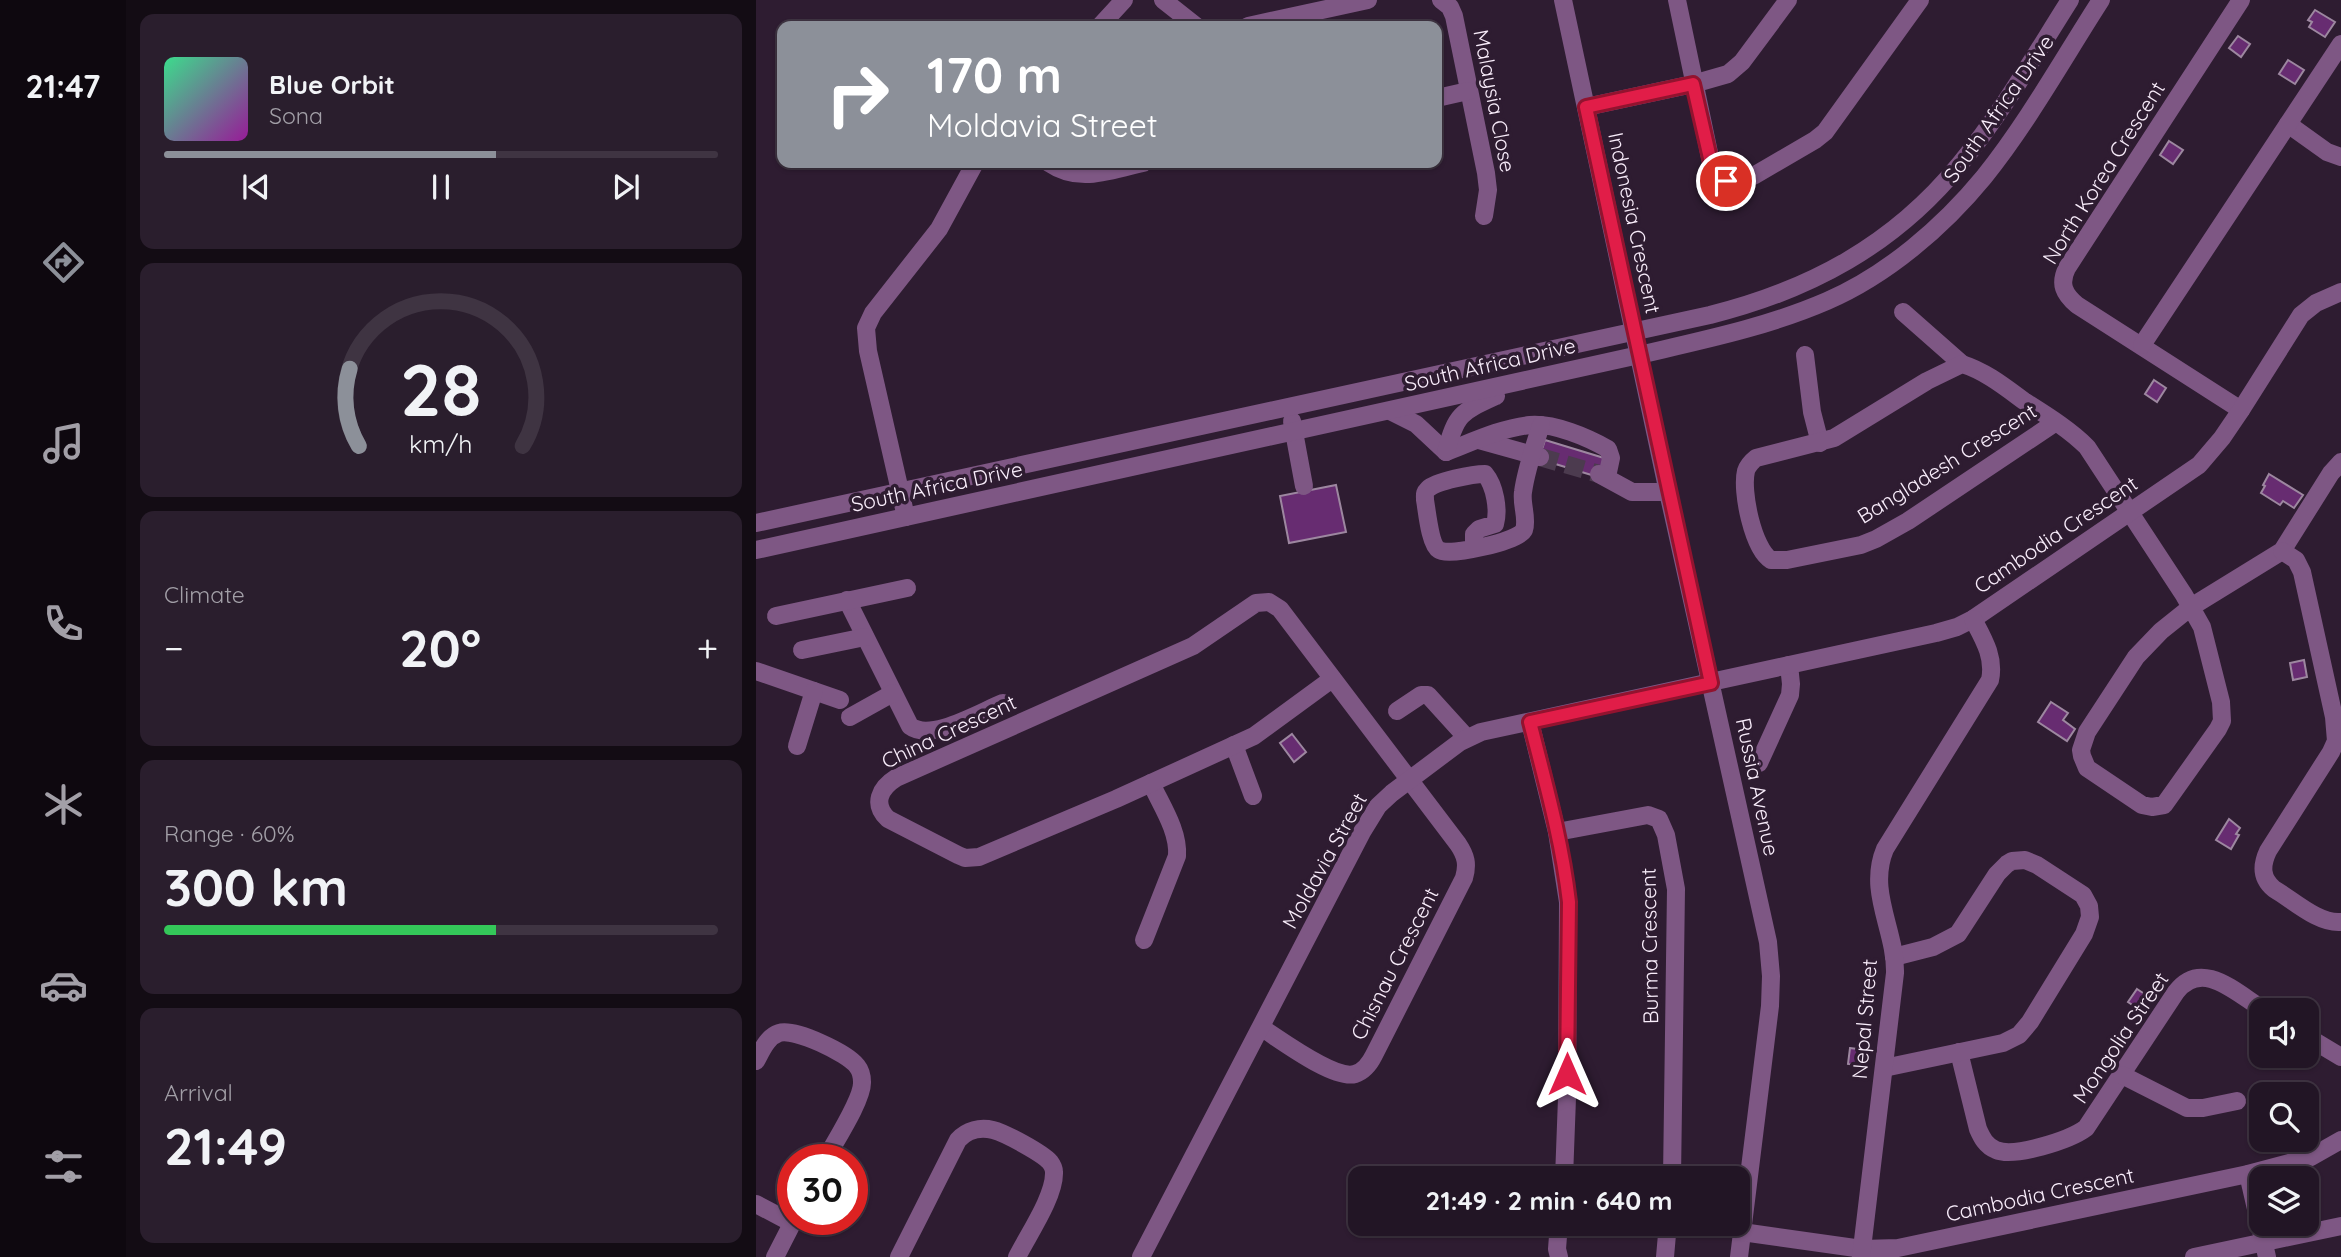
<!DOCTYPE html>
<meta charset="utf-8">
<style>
:root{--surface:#221525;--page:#2a1e2d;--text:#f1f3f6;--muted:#a29fa7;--line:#3f3442;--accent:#8c9099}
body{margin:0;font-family:Quicksand,sans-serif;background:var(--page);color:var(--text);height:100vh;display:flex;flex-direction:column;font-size:26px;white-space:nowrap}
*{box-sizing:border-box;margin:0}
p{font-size:23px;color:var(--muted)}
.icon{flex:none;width:38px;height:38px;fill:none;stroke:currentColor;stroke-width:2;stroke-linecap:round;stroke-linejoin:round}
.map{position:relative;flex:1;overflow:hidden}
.panel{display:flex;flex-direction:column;gap:14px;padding:14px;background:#130c14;width:630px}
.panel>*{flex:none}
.guide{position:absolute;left:21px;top:21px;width:665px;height:147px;border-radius:14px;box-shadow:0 2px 5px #0004,0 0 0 2px var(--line);background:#8c9099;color:#fff;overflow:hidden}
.tools{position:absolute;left:1493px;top:998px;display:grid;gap:14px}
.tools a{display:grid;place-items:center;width:70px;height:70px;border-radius:14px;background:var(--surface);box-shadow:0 2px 5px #0004,0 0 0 2px var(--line);font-size:35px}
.speed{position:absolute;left:21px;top:1144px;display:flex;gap:14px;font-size:35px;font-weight:700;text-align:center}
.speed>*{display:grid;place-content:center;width:91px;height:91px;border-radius:50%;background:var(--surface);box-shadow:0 2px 5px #0004,0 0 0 2px var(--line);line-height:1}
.speed .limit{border:10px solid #d22;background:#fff;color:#111}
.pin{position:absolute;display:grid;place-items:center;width:60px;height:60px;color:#fff;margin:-30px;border:4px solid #fff;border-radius:50%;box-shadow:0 2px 7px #0007}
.me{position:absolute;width:77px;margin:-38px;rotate:0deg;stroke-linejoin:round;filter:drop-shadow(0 0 5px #0008)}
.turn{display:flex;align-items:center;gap:24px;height:147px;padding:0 35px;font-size:32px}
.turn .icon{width:91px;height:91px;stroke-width:2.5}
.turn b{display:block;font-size:49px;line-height:60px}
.big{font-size:52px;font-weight:700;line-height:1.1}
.panel .card{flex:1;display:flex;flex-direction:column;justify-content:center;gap:10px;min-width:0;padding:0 24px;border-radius:14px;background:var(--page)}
.panel .dial{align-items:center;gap:0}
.dial svg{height:182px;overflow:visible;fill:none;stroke:var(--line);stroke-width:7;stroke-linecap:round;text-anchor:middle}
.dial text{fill:var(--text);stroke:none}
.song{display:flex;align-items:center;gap:21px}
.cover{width:84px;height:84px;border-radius:10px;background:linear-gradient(135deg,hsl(150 70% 55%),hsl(300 70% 35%))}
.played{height:7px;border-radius:4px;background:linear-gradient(90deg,var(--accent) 60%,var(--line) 60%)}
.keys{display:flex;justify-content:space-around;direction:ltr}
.heat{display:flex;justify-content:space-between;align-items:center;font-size:38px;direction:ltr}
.charge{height:10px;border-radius:5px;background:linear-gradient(90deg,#34c759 60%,var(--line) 0)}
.trip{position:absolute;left:592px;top:1166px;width:402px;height:70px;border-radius:14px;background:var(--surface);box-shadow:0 2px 5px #0004,0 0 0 2px var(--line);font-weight:700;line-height:70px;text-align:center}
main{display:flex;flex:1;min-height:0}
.tabs{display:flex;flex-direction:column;width:126px;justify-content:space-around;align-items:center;background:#0e080f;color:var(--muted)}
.tabs .icon{width:49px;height:49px}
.tabs .on{color:var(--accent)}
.tabs b{font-size:32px;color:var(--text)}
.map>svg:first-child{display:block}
.building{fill:#672c71;stroke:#9d87a0;stroke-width:2}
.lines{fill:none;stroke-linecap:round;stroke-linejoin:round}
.minor-tunnel{stroke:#4c3b4f;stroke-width:18;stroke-dasharray:18 9;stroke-linecap:butt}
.minor{stroke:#7e5784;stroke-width:18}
.route-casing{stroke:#92132f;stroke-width:18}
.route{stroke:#e11d48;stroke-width:12}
.labels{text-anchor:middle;stroke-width:7;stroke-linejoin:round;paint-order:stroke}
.street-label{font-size:21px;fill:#f9edfb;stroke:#2e1c31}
</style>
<main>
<nav class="tabs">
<b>21:47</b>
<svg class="icon on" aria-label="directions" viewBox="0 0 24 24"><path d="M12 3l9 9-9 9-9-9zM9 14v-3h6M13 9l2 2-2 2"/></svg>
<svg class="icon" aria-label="music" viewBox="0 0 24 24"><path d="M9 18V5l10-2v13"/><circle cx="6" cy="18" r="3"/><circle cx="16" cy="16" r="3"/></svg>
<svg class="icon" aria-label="phone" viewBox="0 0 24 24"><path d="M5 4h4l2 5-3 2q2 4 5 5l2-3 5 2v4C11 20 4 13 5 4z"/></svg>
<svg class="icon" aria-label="climate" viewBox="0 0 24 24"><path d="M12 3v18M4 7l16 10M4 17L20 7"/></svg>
<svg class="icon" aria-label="car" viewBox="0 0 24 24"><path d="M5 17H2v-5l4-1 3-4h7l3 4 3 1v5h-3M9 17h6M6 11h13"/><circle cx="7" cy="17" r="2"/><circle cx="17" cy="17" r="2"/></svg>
<svg class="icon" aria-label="filters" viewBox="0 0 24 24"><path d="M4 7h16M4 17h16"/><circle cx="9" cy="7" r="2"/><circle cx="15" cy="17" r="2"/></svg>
</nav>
<section class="panel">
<div class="card">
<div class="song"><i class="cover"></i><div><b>Blue Orbit</b><p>Sona</p></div></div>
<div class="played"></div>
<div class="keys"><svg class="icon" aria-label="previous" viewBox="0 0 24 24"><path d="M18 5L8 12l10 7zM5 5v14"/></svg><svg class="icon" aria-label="pause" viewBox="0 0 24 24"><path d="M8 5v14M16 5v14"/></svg><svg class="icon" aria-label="next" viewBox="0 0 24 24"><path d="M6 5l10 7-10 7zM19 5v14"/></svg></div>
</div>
<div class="card dial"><svg viewBox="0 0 100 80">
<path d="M14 69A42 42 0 1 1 86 69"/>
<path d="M14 69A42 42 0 0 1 10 35" stroke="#8c9099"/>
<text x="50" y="56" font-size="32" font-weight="700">28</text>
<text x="50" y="72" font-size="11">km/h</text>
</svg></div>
<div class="card"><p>Climate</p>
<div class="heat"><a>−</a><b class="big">20°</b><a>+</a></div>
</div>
<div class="card"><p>Range · 60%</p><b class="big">300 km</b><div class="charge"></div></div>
<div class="card"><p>Arrival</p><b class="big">21:49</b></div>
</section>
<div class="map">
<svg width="1585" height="1257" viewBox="0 0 1585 1257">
<rect width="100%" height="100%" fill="#2e1c31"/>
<g class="building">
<polygon points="1559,10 1579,22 1569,37 1553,27 1556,22 1552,20"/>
<polygon points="1482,36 1494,44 1485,57 1473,48"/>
<polygon points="1532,60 1548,70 1539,84 1523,74"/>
<polygon points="1413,141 1427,150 1417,164 1404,155"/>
<polygon points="1398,380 1410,388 1401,402 1389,394"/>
<polygon points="789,440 848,458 842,477 783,459"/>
<polygon points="1513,474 1547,495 1538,508 1527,501 1524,505 1505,493 1509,486 1507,485"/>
<polygon points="580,485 590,532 533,543 524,496"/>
<polygon points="1548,660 1551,677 1537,680 1534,663"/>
<polygon points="1295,702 1312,713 1307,720 1319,729 1311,741 1282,722"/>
<polygon points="536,734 550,752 538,762 524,743"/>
<polygon points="1473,819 1484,828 1480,834 1483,835 1475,849 1460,840"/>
<polygon points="1381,989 1396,999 1387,1012 1372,1002"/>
<polygon points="1094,1048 1110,1050 1108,1066 1092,1064"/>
</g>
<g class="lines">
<polyline class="minor-tunnel" points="784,457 843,474"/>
<g class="minor">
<polyline points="407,0 440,26"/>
<polyline points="685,0 694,7 698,16 730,173 732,190 728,216"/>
<polyline points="807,0 912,492 1012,942 1015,976 1014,1006 983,1257"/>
<path d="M921 0 956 167C965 186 982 184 999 175L1059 140 1069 132 1164 0"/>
<path d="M1485 0 1311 268C1303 284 1308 294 1321 305L1485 410"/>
<polyline points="344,26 368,0"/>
<polyline points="492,26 612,0"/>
<polyline points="681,98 712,91"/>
<polyline points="830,107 937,84 972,74 986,62 1032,0"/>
<polyline points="1532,124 1571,152 1585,157"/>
<path d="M293 163C324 184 353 170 387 163"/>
<polyline points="1147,312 1206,364"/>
<polyline points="1386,345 1585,44"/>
<polyline points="1049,355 1056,412 1064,443"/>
<polyline points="634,411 660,424 690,452"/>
<polyline points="536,421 548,486"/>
<path d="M1300 422 1152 521 1120 539 1105 545 1031 560H1015C997 549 985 491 990 471 992 465 995 462 1000 458L1078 438 1171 381 1206 364C1229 371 1249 387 1268 401 1290 415 1313 429 1331 447L1428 595 1446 627 1465 702 1466 721 1462 729 1408 805 1396 807 1386 805 1331 768 1326 756 1325 750 1331 732 1380 657 1405 631 1435 607 1526 551 1575 473 1585 462"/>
<polyline points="723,440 784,457"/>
<path d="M690 452C716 442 745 428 774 425 798 423 831 437 852 449L855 458 851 477"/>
<path d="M690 452C700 414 705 412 740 396"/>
<polyline points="843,474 876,492 912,492"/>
<polyline points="150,517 112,351 110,328 117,313 183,229 219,163"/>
<path d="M0 523 954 315C1054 290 1138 245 1204 164 1246 113 1279 55 1314 0"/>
<path d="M718 548V534L723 529 739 524C743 510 739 486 729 474 717 474 680 481 672 489 668 493 669 494 669 500 671 511 674 545 683 550 692 557 764 541 768 530 772 519 765 504 767 492 770 470 778 447 785 425"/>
<path d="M0 550 883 355C947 340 1011 327 1071 301 1131 275 1187 227 1228 177 1272 122 1307 59 1345 0"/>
<path d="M1526 551 1540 560 1546 572 1578 717 1580 741 1575 752 1512 851C1505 866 1505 878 1518 889 1537 900 1562 924 1585 922"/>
<path d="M91 600 154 726C175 742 224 712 247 703"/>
<polyline points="20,616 151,588"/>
<polyline points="46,650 109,637"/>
<polyline points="0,671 84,700"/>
<polyline points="641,711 665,695 672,695 711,738"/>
<polyline points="94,717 137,693"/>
<polyline points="774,722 801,832 812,902 811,1098 808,1178"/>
<polyline points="478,745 497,796"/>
<polyline points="41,746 58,691"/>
<polyline points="1003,763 1034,695 1035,684 1033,665"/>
<polyline points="801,832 892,815 903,819 910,835 920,889 916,1178"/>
<path d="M388 940 421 856C423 831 405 805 395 783"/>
<path d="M506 1028C525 1040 578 1080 599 1074 609 1071 614 1063 618 1055L708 878C712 864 710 856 702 844L524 609 513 602 500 603 437 646 140 778C124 788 116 804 132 819L202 855 209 858 223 857 360 799 498 736 576 679"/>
<polyline points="1550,1036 1585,1057"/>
<path d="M1203 1052 1222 1129C1226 1138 1230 1146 1240 1150 1258 1158 1314 1140 1330 1128L1420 992C1446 958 1480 993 1508 1010"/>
<path d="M0 1061C6 1050 11 1037 23 1033 39 1028 91 1053 101 1066 105 1071 106 1076 106 1082 107 1099 78 1143 69 1160"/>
<polyline points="1128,1068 1247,1043 1263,1035 1274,1022 1328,934 1334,917 1333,906 1327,895 1281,865 1269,860 1256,861 1251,864 1241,874 1202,934 1177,947 1138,957"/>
<polyline points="1366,1075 1431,1108 1447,1108 1481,1101"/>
<polyline points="1492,1174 1511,1257"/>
<polyline points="0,1204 36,1223"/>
<polyline points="986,1232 1106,1249 1142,1248 1492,1174 1555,1157 1585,1140"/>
<polyline points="19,1257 38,1220"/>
<path d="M143 1257 202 1140C211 1130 224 1127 237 1130 249 1133 286 1153 294 1162 297 1166 298 1168 298 1172 299 1196 272 1235 261 1257"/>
<polyline points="385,1257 606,832 622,806 636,793 704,742 725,732 1180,633 1201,627 1217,619 1443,465 1466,438 1485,410 1545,315 1560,303 1585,292"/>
<polyline points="803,1257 801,1249 803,1223"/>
<polyline points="909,1257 912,1223"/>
<path d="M1105 1257 1139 973C1140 930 1111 892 1129 849L1234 680C1239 657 1227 638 1217 619"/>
<polyline points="1438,1257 1585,1226"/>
</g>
</g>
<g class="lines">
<defs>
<path id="route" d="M811 1074 813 902C806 841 789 781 774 722L955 683 830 107 937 84 956 167 959 173 970 181"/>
</defs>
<use href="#route" class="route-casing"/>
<use href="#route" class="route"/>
</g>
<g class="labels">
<g class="street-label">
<text transform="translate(738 101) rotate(79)" y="7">Malaysia Close</text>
<text transform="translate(1243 109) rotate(-55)" y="7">South Africa Drive</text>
<text transform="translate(1348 173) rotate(-58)" y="7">North Korea Crescent</text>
<text transform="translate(878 223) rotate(78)" y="7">Indonesia Crescent</text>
<text transform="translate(734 365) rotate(-13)" y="7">South Africa Drive</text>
<text transform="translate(1191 464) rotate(-32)" y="7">Bangladesh Crescent</text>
<text transform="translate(181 487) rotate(-12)" y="7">South Africa Drive</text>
<text transform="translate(1300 535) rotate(-34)" y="7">Cambodia Crescent</text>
<text transform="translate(193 732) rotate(-25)" y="7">China Crescent</text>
<text transform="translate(1001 787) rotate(78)" y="7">Russia Avenue</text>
<text transform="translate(569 861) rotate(-61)" y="7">Moldavia Street</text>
<text transform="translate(894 946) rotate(-91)" y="7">Burma Crescent</text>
<text transform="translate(639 964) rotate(-63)" y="7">Chisnau Crescent</text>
<text transform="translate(1109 1019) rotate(-85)" y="7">Nepal Street</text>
<text transform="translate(1365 1038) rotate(-56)" y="7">Mongolia Street</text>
<text transform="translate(1284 1195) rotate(-12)" y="7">Cambodia Crescent</text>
</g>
</g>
</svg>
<div class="tools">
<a><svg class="icon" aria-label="sound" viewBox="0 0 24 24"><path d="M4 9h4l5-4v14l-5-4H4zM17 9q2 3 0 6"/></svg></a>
<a><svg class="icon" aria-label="search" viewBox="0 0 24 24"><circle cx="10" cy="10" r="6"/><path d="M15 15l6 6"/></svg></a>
<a><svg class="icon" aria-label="layers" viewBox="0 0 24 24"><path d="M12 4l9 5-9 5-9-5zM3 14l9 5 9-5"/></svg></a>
</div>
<div class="speed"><div class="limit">30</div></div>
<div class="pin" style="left:970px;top:181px;background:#d93025"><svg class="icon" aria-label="arrive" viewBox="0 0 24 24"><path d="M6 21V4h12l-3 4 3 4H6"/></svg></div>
<svg class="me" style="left:811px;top:1074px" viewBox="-20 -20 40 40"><path d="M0-17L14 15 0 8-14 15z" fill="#e11d48" stroke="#fff" stroke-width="4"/></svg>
<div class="trip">21:49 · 2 min · 640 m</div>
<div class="guide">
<div class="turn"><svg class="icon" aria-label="right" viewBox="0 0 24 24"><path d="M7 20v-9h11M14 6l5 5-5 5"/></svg><div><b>170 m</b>Moldavia Street</div></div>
</div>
</div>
</main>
